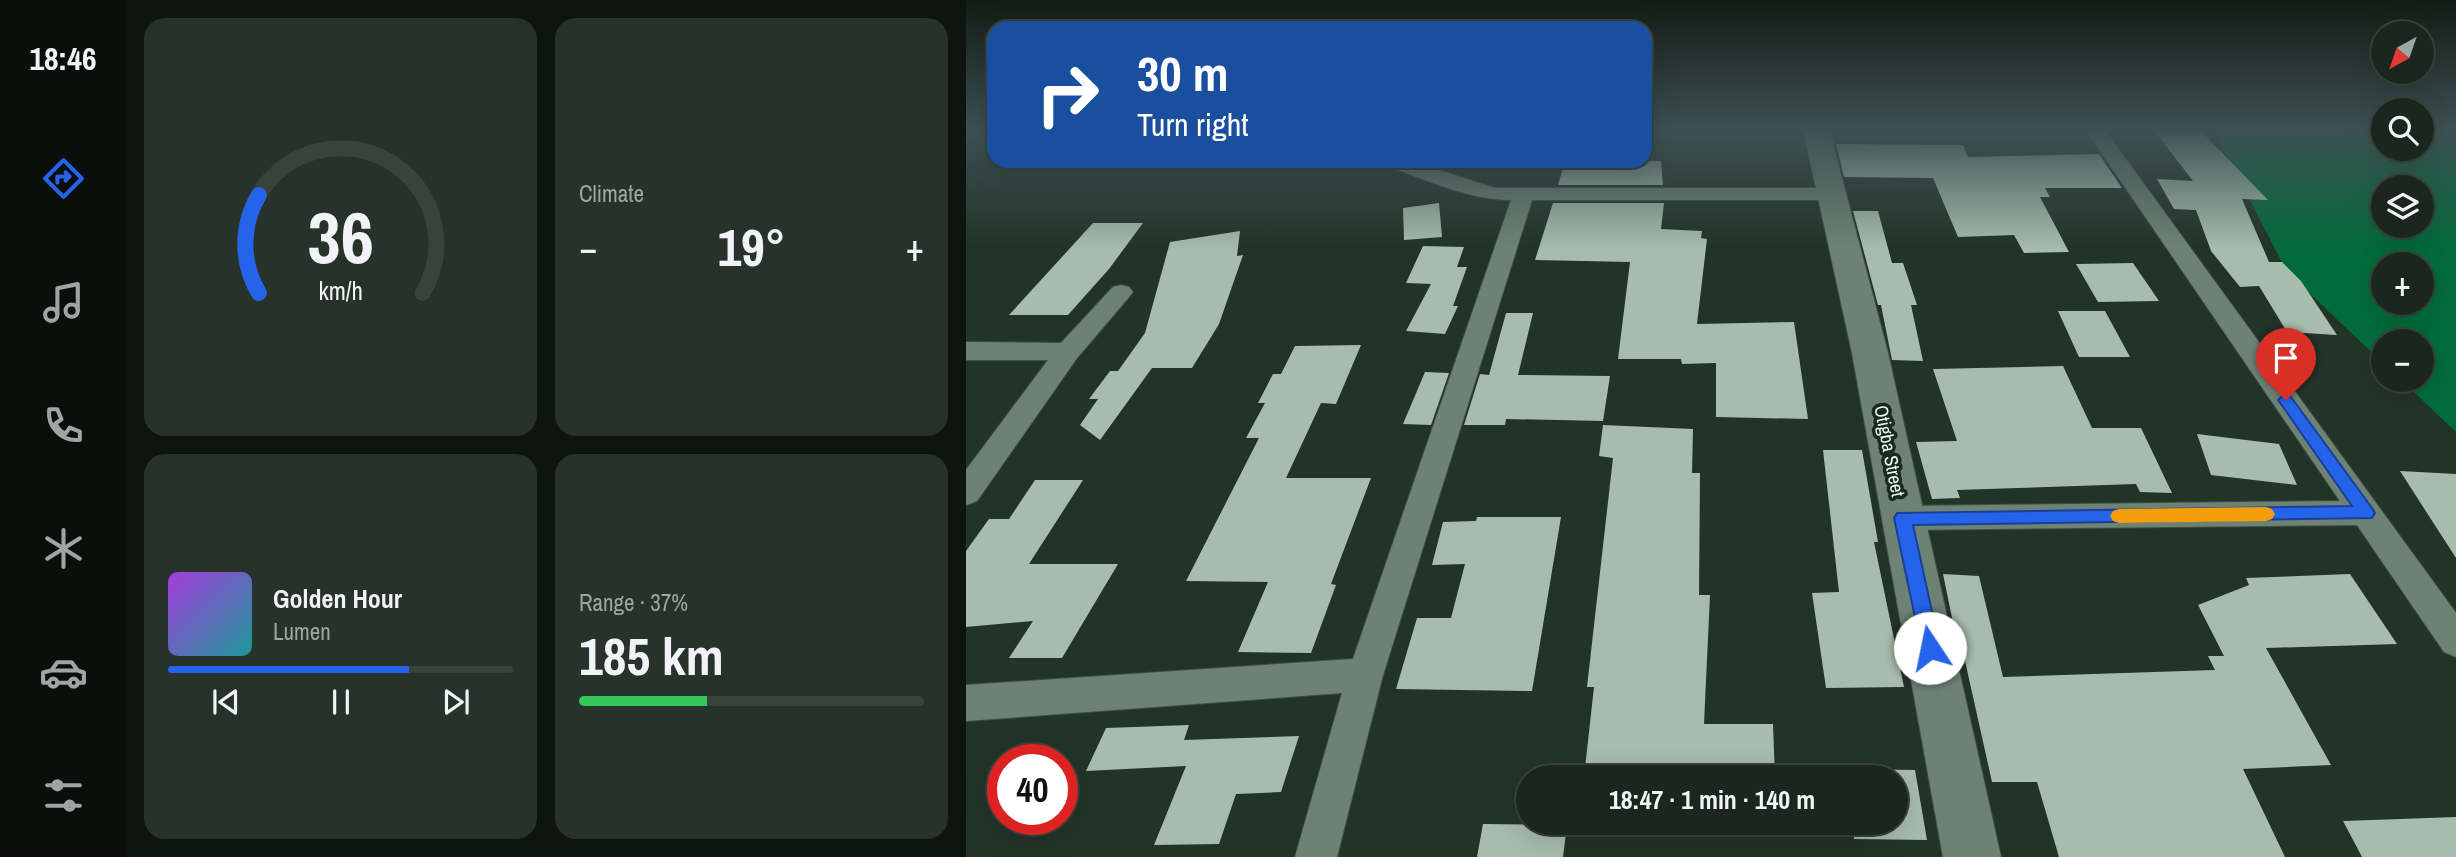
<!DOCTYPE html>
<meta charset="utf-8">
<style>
:root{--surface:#1a261e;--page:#27322b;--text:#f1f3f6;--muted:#9fa5a4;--line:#38433c;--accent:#2563eb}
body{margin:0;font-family:"Archivo Narrow",sans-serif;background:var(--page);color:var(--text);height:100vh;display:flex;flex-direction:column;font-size:26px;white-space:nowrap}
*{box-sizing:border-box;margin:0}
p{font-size:23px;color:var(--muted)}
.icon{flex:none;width:38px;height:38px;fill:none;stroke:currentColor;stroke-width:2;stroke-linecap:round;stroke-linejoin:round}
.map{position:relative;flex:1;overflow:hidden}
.drawer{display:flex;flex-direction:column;gap:18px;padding:18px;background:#0e1510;width:840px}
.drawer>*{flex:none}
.banner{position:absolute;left:21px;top:21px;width:665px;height:147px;border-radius:21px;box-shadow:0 7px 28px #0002,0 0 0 2px var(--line);background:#1a4fa0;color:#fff;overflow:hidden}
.needle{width:46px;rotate:220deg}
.tools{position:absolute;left:1405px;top:21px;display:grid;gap:14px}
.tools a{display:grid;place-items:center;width:63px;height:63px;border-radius:50%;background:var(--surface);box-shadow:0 7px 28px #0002,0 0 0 2px var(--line);font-size:35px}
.speed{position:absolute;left:21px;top:744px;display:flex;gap:14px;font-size:35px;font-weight:700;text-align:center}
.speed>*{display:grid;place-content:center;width:91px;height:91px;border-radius:50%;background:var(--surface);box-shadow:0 7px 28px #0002,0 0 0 2px var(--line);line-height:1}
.speed .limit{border:10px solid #d22;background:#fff;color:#111}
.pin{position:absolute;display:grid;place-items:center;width:60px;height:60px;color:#fff;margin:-72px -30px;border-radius:50% 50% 50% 0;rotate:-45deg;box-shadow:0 0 7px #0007}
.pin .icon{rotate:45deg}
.me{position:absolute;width:77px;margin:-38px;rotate:349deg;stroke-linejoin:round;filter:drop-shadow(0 0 5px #0008)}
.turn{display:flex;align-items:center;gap:24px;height:147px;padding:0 35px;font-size:32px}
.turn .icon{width:91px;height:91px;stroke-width:2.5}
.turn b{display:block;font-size:49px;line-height:60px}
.big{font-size:52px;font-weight:800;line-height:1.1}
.drawer .card{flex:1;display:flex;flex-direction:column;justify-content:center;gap:10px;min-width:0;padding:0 24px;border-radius:21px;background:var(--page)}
.drawer .dial{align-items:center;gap:0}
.dial svg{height:182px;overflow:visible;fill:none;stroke:var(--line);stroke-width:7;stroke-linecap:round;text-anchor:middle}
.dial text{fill:var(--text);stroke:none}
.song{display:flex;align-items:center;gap:21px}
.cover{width:84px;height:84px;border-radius:10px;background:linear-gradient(135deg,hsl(280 70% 55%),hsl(180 70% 35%))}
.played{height:7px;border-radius:4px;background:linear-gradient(90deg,var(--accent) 70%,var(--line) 70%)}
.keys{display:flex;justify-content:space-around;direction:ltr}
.heat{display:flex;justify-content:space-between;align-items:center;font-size:38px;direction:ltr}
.charge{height:10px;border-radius:5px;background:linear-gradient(90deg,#34c759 37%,var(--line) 0)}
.drawer .tiles{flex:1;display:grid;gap:18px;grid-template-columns:repeat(2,1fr)}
.trip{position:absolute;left:550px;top:765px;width:392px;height:70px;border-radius:35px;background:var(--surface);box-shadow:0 7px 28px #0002,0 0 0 2px var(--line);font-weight:800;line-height:70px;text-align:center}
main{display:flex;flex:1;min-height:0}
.menu{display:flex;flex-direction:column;width:126px;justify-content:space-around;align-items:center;background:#0a0f0c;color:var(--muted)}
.menu .icon{width:49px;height:49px}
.menu .current{color:var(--accent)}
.menu b{font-size:32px;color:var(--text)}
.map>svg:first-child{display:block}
.forest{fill:#026b3b;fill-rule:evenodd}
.building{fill:#a7bcad}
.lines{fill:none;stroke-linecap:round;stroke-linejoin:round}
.street-casing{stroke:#405046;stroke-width:2}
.secondary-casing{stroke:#405046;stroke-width:2}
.street{fill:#6e8274;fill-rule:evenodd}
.secondary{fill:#6e8274;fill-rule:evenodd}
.route{fill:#2563eb;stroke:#184099;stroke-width:2}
.slow{fill:#f59e0b}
.labels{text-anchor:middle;stroke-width:7;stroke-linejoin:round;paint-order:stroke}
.street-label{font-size:19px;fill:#ebf6ef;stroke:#18291e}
</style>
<main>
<nav class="menu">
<b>18:46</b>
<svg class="icon current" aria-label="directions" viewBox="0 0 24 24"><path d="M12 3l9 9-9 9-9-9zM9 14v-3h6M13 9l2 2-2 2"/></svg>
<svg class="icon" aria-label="music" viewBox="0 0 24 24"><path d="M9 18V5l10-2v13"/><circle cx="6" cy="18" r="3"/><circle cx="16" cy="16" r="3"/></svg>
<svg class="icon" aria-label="phone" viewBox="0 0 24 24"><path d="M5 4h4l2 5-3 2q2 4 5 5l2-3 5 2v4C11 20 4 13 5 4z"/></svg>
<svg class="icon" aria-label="climate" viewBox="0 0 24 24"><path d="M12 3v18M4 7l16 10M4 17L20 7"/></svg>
<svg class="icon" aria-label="car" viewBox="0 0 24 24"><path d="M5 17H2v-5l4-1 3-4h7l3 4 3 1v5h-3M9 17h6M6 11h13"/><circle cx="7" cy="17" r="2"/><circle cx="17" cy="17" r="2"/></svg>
<svg class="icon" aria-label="filters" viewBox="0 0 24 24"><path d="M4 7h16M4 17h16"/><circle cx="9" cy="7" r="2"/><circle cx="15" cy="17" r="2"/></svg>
</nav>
<section class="drawer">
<div class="tiles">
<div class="card dial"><svg viewBox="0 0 100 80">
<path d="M14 69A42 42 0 1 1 86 69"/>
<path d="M14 69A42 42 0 0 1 14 26" stroke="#2563eb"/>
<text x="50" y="56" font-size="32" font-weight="700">36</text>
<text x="50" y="72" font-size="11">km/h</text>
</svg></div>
<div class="card"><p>Climate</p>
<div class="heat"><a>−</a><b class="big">19°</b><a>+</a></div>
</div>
<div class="card">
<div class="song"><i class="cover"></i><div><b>Golden Hour</b><p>Lumen</p></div></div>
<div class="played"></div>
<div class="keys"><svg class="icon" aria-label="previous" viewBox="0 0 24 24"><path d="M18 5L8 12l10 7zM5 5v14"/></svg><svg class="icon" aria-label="pause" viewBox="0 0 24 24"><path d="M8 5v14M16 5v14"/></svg><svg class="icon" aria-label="next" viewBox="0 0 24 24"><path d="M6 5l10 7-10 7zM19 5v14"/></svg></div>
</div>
<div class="card"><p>Range · 37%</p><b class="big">185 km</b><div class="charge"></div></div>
</div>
</section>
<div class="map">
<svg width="1490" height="857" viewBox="0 0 1490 857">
<rect width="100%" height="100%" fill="#223328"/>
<path class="forest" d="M1247 129H1417L1418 149H1456V129H1490V432L1435 380H1456V341H1418L1417 363 1321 272ZM1418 187H1456V226H1418ZM1418 264H1456V303H1418Z"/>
<g class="building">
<polygon points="1187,129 1233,129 1302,200 1276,199 1303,262 1316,262 1335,281 1371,335 1321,332 1293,286 1274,287 1245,251 1230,210 1208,209 1191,179 1227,181"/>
<polygon points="870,144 997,145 1002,157 1133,154 1156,188 1079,188 1084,197 1074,197 1103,252 1058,253 1048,235 992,237 967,178 878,177"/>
<polygon points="599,161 695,161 697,185 592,185"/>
<polygon points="473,203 476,237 438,240 437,208"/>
<polygon points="587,203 698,203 695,229 736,231 735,238 741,239 731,324 828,322 842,419 750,417 750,363 716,364 715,359 652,359 664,262 569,260"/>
<polygon points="887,211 912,211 926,263 937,263 951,305 945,305 957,361 926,360 915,305 912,305"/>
<polygon points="127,223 177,223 143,269 102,315 43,315"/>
<polygon points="274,231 271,256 277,255 253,324 226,368 186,368 134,440 114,425 132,399 123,399 144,371 152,371 179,333 204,242"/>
<polygon points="457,246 498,247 491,267 501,267 487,306 492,306 479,334 440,331 465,284 440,283"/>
<polygon points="1167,263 1193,301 1132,302 1110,264"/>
<polygon points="1092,311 1139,311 1164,357 1113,357"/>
<polygon points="540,313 567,313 552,375 644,376 637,421 540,419 539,425 498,425 514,374 523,375"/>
<polygon points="395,345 370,404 355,403 320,478 405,478 365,584 370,585 345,653 272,652 302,582 220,581 293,438 280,438 299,403 292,403 307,374 315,374 329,346"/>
<polygon points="1097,366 1126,428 1175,428 1206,493 1174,492 1170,484 991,490 994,498 966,499 950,442 991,441 967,369"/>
<polygon points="459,372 483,373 465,425 437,424"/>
<polygon points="637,425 727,429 726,473 734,473 733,595 744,595 738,724 807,724 809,777 618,777 628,687 621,687 647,458 633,456"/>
<polygon points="1231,434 1313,444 1331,485 1245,475"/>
<polygon points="857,450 896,450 912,542 908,542 938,687 860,688 846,593 873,592"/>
<polygon points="1434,471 1490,474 1490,558"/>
<polygon points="69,480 117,480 63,564 152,564 96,658 43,658 67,621 0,627 0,551 23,519 43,519"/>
<polygon points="511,517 595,517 566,691 430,689 451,618 485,618 499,564 466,565 477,522 510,521"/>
<polygon points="977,574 1013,576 1037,677 1249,670 1242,656 1258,656 1232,605 1283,585 1280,578 1384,574 1431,644 1300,648 1365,765 1277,769 1319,857 1093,857 1071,782 1026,782 997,652 993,652"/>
<polygon points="223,725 218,740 333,736 315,792 270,794 253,844 188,845 220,766 120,771 140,728"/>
<polygon points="881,769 949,770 961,840 888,839 886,822 929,822 929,777 882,777"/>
<polygon points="1490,817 1490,857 1396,857 1377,821"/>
<polygon points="613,822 812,822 812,835 685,833 685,826 612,826"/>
<polygon points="517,824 601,825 597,857 511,857"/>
</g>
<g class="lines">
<defs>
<g id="street">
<polygon points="1119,129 1138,129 1490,613 1490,657 1478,652 1391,525 937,530 926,527 922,518 926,509 937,506 1374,501"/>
<path d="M416 161H445L529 188H865L872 190 875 194 872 198 865 200H566L417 675 371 857H329L376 693 0 721V685L387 659 545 200C502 200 459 179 419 165Z"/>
<polygon points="155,285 163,287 167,292 163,297 111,358 11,501 0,505 0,470 82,360 0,360 0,342 95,343 147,287"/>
</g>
<polygon id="secondary" points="837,129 863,129 922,353 1035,857 977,857 886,353"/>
</defs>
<use href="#street" class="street-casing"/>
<use href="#secondary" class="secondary-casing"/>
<use href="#street" class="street"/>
<use href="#secondary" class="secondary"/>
</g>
<linearGradient id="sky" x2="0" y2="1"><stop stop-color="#131c16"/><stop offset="0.52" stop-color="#3e5053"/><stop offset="1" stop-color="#3e5053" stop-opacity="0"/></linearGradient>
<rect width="1490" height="249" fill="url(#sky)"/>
<polygon class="route" points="1320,395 1325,397 1406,508 1409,513 1406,518 947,525 974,648 971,655 964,657 957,655 928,518 931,513 1386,506 1315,404 1312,400 1315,397"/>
<polygon class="slow" points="1300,507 1306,509 1309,514 1306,519 1300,521 1153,523 1147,521 1144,516 1147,511 1153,509"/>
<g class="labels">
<g class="street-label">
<text transform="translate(924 451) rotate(79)" y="7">Otigba Street</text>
</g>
</g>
</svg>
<div class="tools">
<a><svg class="needle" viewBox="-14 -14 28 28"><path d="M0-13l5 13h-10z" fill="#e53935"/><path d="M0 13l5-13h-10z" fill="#9fa5a4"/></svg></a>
<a><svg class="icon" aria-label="search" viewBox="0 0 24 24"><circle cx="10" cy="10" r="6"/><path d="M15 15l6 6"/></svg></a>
<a><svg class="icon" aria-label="layers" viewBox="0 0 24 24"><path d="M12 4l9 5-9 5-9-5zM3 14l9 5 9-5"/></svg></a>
<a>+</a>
<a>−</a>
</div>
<div class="speed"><div class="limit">40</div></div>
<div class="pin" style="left:1320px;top:400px;background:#d93025"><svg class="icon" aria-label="arrive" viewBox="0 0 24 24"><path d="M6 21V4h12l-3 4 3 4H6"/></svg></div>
<svg class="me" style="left:964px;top:648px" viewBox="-20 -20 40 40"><circle r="19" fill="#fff"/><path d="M0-13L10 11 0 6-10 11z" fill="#2563eb"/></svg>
<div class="trip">18:47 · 1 min · 140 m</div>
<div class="banner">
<div class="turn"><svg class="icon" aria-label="right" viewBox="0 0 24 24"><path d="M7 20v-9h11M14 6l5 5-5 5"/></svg><div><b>30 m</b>Turn right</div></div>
</div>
</div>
</main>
